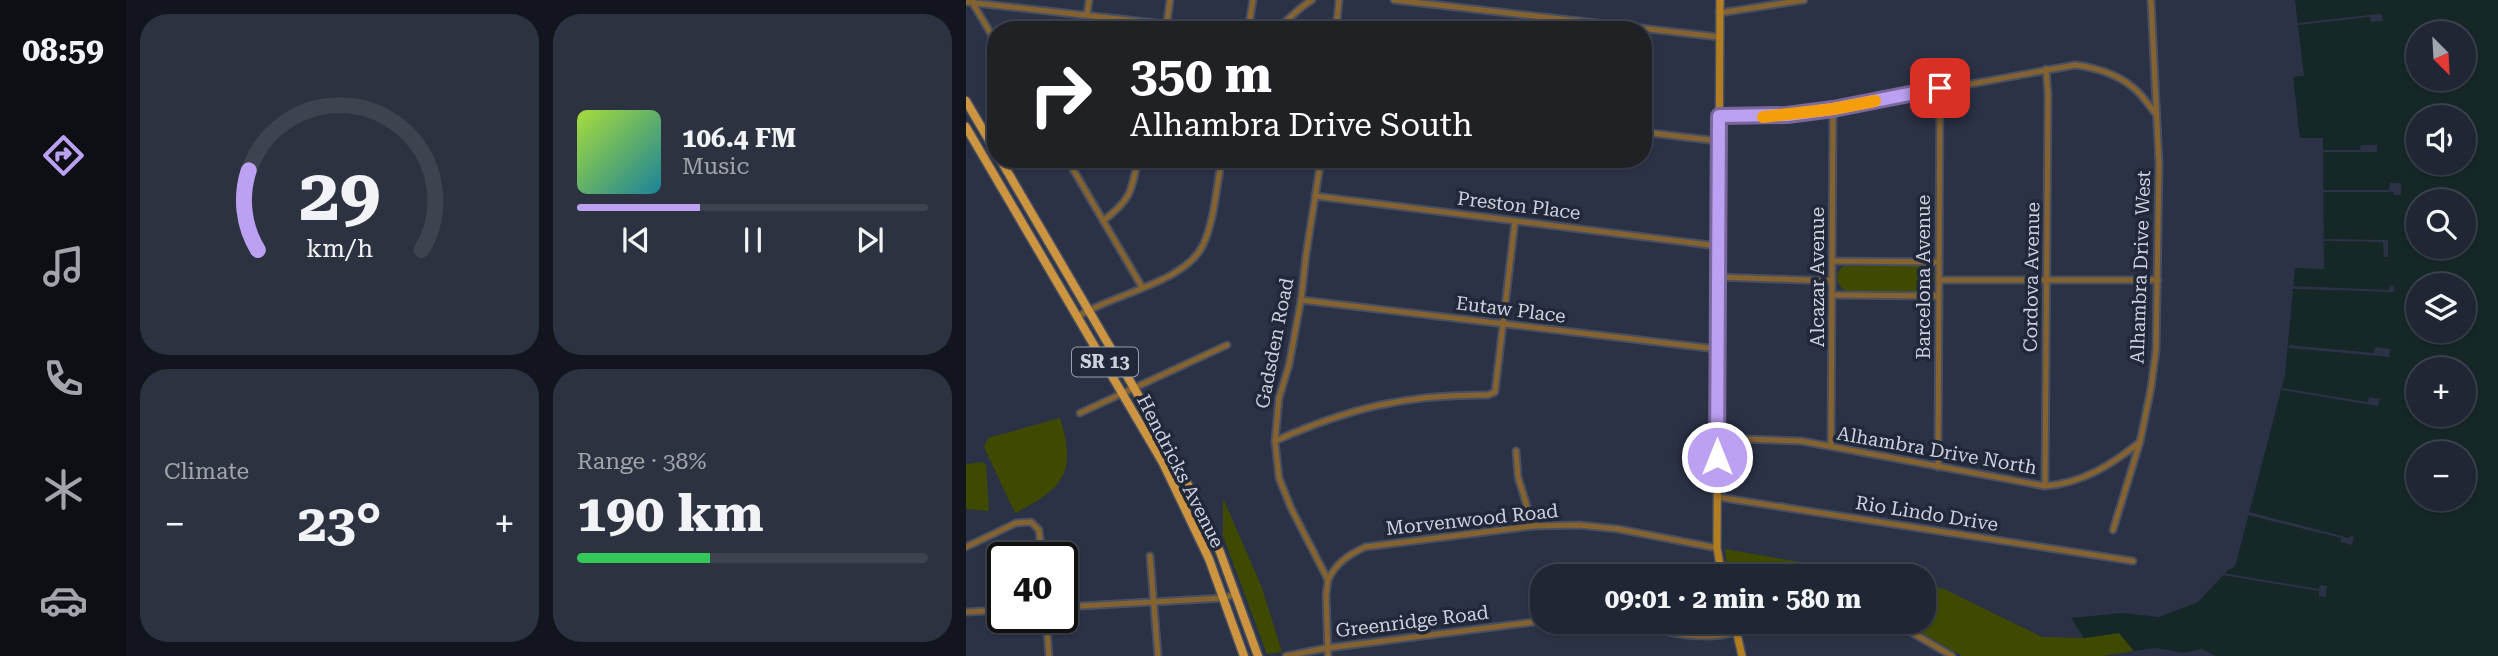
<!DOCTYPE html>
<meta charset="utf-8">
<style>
:root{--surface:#202634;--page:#2d3240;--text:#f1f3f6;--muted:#a2a5ac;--line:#3d434f;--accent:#bca0f2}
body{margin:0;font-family:"Roboto Serif",serif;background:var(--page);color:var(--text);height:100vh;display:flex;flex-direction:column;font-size:26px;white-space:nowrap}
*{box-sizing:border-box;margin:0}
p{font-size:23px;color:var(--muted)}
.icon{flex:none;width:38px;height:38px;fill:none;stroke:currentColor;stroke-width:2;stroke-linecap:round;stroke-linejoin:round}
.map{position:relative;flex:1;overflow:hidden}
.panel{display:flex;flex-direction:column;gap:14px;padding:14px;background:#12151d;width:840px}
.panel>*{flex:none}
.banner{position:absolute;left:21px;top:21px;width:665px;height:147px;border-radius:28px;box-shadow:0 2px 5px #0004,0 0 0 2px var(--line);background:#202124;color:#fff;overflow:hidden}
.needle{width:46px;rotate:156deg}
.tools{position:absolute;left:1440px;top:21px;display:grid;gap:14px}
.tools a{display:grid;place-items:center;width:70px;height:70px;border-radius:50%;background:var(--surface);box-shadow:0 2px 5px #0004,0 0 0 2px var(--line);font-size:35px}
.speed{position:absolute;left:21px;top:542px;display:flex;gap:14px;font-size:35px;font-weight:700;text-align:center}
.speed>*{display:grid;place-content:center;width:91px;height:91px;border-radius:50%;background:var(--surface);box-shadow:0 2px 5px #0004,0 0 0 2px var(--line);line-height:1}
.speed .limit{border:4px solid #111;border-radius:10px;background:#fff;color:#111}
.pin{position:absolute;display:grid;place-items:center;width:60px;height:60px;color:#fff;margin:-30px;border-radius:14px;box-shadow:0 4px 10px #0006}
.me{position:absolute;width:77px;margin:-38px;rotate:0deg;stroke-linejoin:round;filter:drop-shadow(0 0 5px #0008)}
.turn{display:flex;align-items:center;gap:24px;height:147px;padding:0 28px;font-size:32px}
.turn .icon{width:91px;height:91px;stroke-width:2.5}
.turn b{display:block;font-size:49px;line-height:60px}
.big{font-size:52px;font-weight:700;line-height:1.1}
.panel .tile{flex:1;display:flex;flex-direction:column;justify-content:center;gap:10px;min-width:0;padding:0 24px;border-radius:28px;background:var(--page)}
.panel .dial{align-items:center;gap:0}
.dial svg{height:182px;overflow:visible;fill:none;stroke:var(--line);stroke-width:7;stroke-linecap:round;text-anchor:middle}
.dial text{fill:var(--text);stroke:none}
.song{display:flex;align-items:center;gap:21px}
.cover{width:84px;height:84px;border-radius:10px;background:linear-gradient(135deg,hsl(80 70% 55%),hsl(190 70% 35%))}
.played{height:7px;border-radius:4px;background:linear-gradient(90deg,var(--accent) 35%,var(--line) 35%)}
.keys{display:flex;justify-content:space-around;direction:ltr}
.heat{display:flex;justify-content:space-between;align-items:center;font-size:38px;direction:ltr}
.charge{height:10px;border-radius:5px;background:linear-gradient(90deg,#34c759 38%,var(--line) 0)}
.panel .tiles{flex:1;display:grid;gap:14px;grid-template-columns:repeat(2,1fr)}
.trip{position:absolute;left:564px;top:564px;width:406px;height:70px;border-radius:28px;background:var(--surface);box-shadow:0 2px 5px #0004,0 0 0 2px var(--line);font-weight:700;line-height:70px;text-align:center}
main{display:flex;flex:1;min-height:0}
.tab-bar{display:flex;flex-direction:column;width:126px;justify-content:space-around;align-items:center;background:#0d0f15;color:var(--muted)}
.tab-bar .icon{width:49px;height:49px}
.tab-bar .current{color:var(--accent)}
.tab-bar b{font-size:32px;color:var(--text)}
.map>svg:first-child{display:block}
.green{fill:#3f4a00}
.water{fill:#152727;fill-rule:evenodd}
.pier{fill:#2b3245}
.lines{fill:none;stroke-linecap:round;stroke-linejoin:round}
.street-casing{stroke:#484f61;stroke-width:9}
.secondary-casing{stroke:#484f61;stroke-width:10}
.primary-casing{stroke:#484f61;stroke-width:11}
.street{stroke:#856331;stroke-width:5}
.secondary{stroke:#b37d21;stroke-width:7}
.primary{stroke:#cd953f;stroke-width:8}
.route-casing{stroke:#7a689d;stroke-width:18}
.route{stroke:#bca0f2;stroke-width:12}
.slow{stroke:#f59e0b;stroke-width:12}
.labels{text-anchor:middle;stroke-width:7;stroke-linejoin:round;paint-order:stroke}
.shield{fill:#21283a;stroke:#999fad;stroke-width:2}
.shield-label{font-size:18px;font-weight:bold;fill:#cdd2de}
.street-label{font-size:19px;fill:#cdd2de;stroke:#21283a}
</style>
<main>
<nav class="tab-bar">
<b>08:59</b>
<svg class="icon current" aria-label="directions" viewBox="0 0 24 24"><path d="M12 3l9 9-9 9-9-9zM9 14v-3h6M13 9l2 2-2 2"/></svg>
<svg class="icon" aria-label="music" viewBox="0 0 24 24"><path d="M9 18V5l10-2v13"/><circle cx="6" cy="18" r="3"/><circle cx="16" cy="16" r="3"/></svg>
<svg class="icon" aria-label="phone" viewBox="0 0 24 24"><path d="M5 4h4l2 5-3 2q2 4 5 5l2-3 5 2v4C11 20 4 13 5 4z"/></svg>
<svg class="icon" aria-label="climate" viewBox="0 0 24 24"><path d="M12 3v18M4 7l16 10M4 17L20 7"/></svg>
<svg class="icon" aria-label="car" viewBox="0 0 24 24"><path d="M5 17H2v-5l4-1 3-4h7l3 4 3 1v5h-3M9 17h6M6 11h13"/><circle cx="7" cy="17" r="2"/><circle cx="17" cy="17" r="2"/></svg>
</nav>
<section class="panel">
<div class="tiles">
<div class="tile dial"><svg viewBox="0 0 100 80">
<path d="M14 69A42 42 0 1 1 86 69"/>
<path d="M14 69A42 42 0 0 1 10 34" stroke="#bca0f2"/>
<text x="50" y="56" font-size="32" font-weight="700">29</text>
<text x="50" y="72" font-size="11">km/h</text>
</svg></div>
<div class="tile">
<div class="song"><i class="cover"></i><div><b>106.4 FM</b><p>Music</p></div></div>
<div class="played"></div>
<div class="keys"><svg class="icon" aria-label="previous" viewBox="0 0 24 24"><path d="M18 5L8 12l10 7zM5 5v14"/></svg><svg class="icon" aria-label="pause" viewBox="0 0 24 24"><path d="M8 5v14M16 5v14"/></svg><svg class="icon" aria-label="next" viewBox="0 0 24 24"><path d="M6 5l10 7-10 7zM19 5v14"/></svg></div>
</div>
<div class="tile"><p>Climate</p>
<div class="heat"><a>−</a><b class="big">23°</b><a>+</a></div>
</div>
<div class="tile"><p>Range · 38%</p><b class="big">190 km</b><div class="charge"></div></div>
</div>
</section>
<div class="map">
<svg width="1532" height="656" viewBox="0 0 1532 656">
<rect width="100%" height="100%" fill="#2b3245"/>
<g class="green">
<path d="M877 266H964C973 277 968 288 955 293L879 291C870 283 868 275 877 266Z"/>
<path d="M94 418C111 472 98 488 49 513L18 447 22 438Z"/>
<polygon points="16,462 20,465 23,511 0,509 0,464"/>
<polygon points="257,498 296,588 316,652 301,654 257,536"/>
<polygon points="759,549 915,576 762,576"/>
<polygon points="957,584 978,589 1076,637 1118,638 1153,633 1168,651 1136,656 996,656 935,621 957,621"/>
</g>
<path class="water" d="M1329 0H1532V656H1250L1235 649 1218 653 1190 648 1168 651 1153 633 1118 638 1105 618 1156 613 1193 617 1232 602 1262 570 1269 567 1319 375 1329 268 1358 269 1357 138H1334L1327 77 1338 76ZM1452 33H1498V79H1452ZM1452 117H1498V163H1452ZM1452 201H1498V247H1452ZM1452 285H1498V331H1452ZM1452 369H1498V415H1452ZM1452 453H1498V499H1452Z"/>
<g class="pier">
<polygon points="1412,14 1416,15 1417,21 1405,22 1404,17 1332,25 1332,23"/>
<polygon points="1395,145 1411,145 1411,152 1357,152 1357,150 1394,150"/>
<polygon points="1424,183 1435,183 1435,195 1428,195 1428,192 1357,192 1357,190 1423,190"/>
<polygon points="1358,239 1422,240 1422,257 1418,257 1417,242 1358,241"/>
<polygon points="1327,286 1423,290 1424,286 1428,286 1428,292 1327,289"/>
<polygon points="1323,345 1408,353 1409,347 1424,349 1423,357 1323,348"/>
<polygon points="1316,388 1402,402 1403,397 1414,399 1412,406 1316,390"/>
<polygon points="1283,512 1383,538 1384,535 1388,537 1386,545 1375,542 1375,538 1282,515"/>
<polygon points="1256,573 1353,589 1354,585 1361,586 1360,597 1353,596 1353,591 1256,575"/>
</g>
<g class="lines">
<defs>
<g id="street">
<polyline points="428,0 753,37"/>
<polyline points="0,2 253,30"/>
<polyline points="6,2 30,42"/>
<polyline points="753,13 838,0"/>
<polyline points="121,15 123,0"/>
<polyline points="200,30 204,0"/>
<polyline points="282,30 287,0"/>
<path d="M308 30C322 22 330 9 346 0"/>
<polyline points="370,30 373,0"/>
<path d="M753 116H806L867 109 1109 65C1133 68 1155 75 1172 92 1179 99 1184 107 1190 114"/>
<polyline points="677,132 752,141"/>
<polyline points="101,159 176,287"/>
<polyline points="355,159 340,255 335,300 323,365 313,398 309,441 313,478 325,508 362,580 360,595 362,656"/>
<polyline points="349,196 752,246"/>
<path d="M137 221C165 199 165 193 172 159"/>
<polyline points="866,261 973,262"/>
<polyline points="752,277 866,281"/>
<polyline points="973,280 1192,280"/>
<polyline points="866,295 973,296"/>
<polyline points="335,300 751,349"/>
<path d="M111 317C146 294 219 283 237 245 249 219 250 187 256 159"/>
<polyline points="114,413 261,345"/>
<path d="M751 438 835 441 1079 486C1117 483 1145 465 1174 442"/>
<path d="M309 441C383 408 441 394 522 395L529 392 549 221"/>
<polyline points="865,446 867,109"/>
<polyline points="550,451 552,477 567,526"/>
<polyline points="972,467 974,88"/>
<polyline points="1079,486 1082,94 1080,69"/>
<polyline points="751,497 1167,561"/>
<polyline points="1147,530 1174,442 1185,388 1190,350 1193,164 1185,0"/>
<polyline points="0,547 50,523 65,522 73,530 76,558"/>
<polyline points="184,556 192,656"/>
<path d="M362 580C370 563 382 555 399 547L567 526 613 525 652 529 751 548"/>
<polyline points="96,607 258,598 270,594"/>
<polyline points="0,612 37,610"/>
<polyline points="80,618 83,656"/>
<path d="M653 621C690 629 733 643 770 632L773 621"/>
<polyline points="926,621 986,656"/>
<polyline points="320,656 361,648 576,621"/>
</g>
<g id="secondary">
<polyline points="754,0 751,548 756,576"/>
<polyline points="768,621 776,656"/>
</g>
<g id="primary">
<polyline points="0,101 30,152"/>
<polyline points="0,127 197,463 243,559 278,656"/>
<polyline points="34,159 209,458 254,552 292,656"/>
</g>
</defs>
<use href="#street" class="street-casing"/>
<use href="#secondary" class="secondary-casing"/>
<use href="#primary" class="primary-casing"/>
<use href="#street" class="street"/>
<use href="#secondary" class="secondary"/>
<use href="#primary" class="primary"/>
</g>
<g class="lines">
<defs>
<polyline id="route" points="751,457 753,116 821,115 867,109 974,88"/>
</defs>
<use href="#route" class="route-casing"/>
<use href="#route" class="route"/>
<polyline class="slow" points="797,117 867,109 909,101"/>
</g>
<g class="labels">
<rect class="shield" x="106" y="347.5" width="66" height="29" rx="5"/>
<g class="shield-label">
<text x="139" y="368">SR 13</text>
</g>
<g class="street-label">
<text transform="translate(553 205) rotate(7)" y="7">Preston Place</text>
<text transform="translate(1174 267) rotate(-88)" y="7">Alhambra Drive West</text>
<text transform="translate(851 277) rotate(-90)" y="7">Alcazar Avenue</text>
<text transform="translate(957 277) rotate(-90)" y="7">Barcelona Avenue</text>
<text transform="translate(1065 277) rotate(-89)" y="7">Cordova Avenue</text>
<text transform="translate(545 309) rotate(7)" y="7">Eutaw Place</text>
<text transform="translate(308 343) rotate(-79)" y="7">Gadsden Road</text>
<text transform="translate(971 450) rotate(10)" y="7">Alhambra Drive North</text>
<text transform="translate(215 471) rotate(63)" y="7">Hendricks Avenue</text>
<text transform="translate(961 513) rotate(9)" y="7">Rio Lindo Drive</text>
<text transform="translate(506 519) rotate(-6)" y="7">Morvenwood Road</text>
<text transform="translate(446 621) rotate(-7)" y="7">Greenridge Road</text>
</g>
</g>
</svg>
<div class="tools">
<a><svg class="needle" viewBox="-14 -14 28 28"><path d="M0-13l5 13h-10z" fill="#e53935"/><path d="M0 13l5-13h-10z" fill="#a2a5ac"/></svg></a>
<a><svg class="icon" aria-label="sound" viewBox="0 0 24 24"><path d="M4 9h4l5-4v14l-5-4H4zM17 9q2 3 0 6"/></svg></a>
<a><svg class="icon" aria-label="search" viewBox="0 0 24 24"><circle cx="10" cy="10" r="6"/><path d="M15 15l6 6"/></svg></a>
<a><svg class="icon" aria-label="layers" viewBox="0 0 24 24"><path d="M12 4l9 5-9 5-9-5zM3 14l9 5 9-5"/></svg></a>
<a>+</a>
<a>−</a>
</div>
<div class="speed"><div class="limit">40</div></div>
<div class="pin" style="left:974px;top:88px;background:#d93025"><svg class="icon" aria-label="arrive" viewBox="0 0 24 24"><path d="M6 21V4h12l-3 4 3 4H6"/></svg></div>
<svg class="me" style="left:751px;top:457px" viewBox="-20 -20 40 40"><circle r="17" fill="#bca0f2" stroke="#fff" stroke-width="3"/><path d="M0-11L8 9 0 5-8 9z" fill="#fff"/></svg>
<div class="trip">09:01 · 2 min · 580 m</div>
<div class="banner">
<div class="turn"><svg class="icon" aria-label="right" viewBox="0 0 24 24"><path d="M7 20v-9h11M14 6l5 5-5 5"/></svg><div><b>350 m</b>Alhambra Drive South</div></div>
</div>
</div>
</main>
